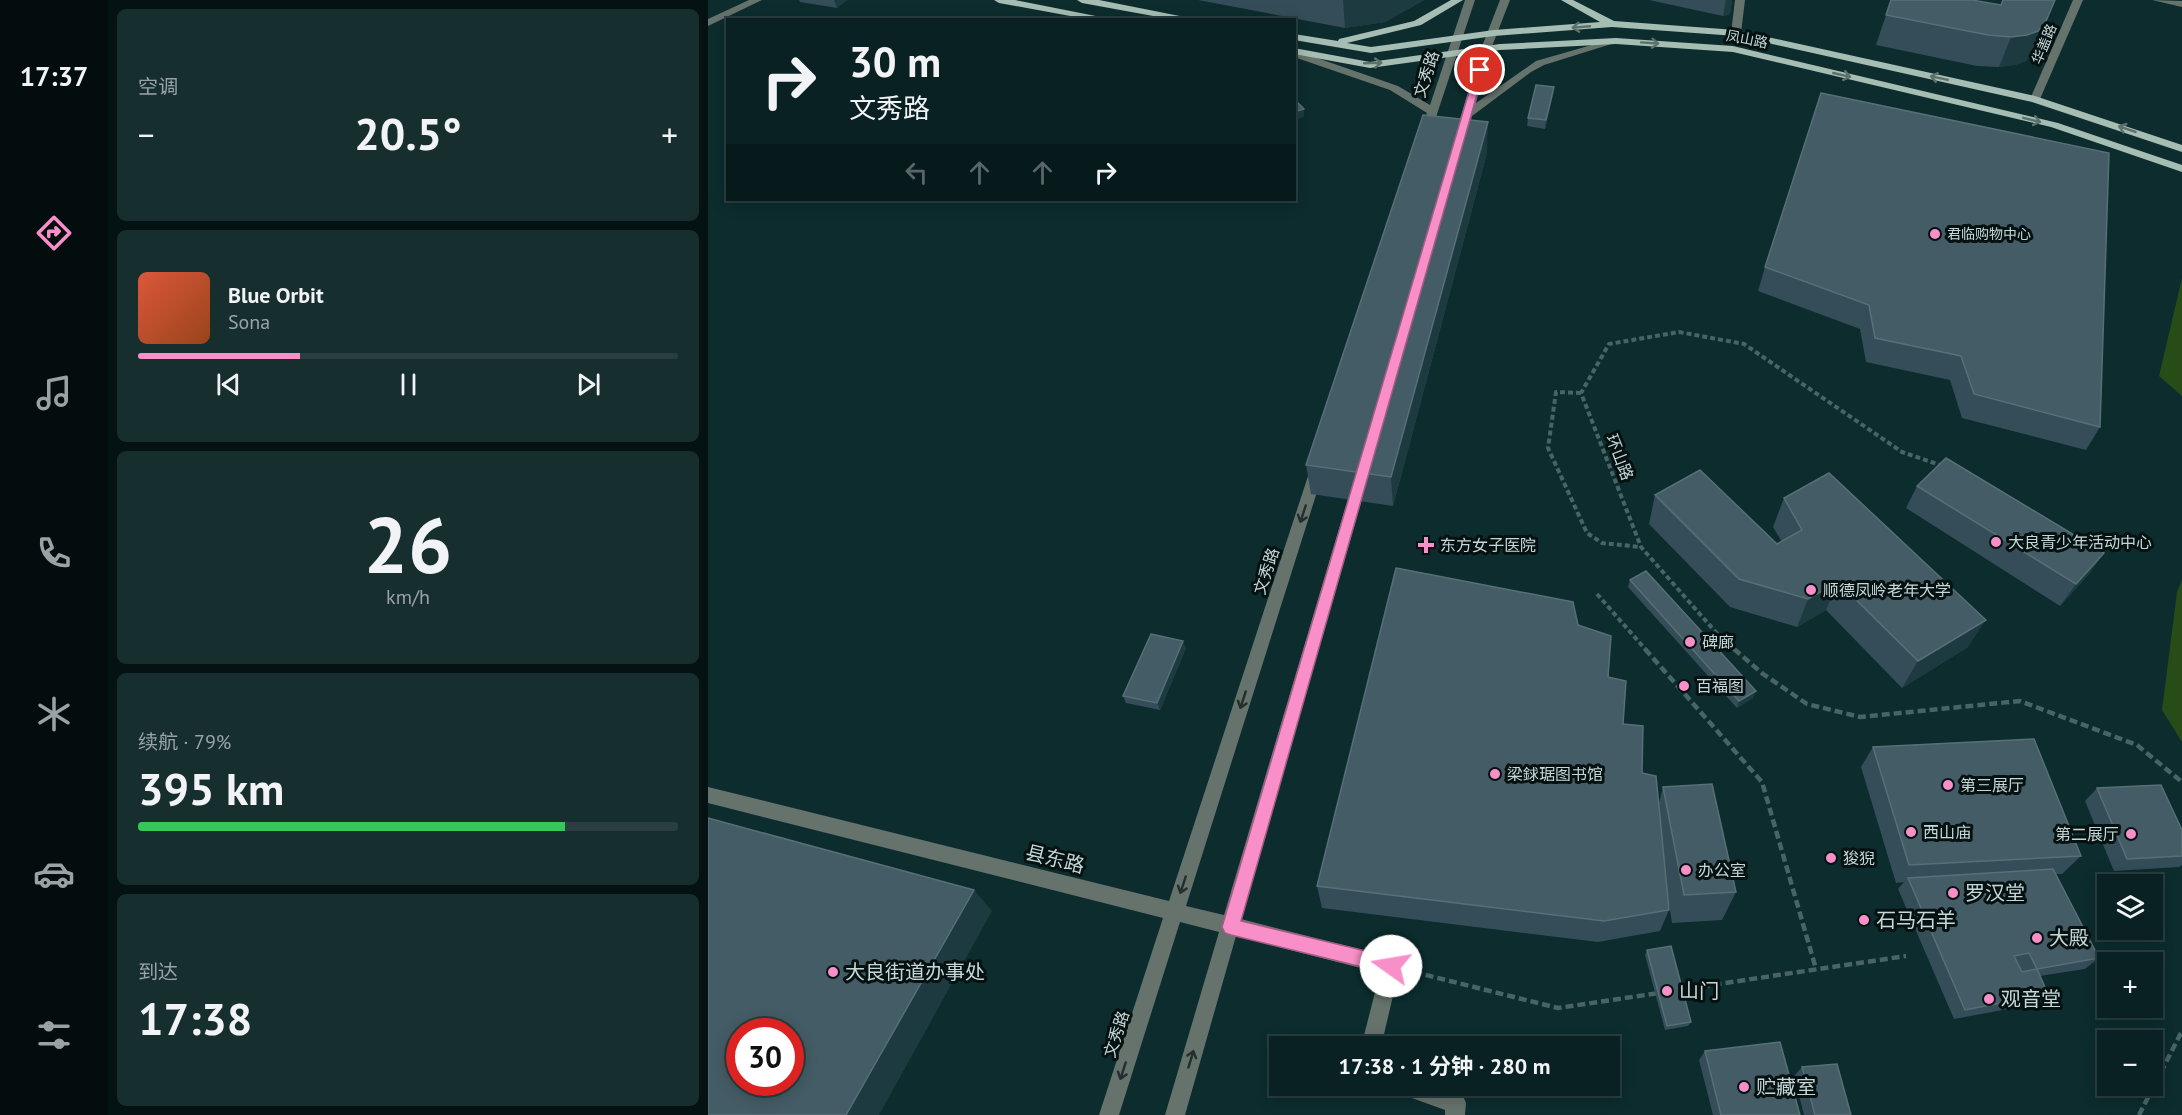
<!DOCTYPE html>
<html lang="zh">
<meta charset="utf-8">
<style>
:root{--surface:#092122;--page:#172e2f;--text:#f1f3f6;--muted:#99a3a5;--line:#293e40;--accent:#f98fc9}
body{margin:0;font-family:"PT Sans","Noto Sans SC",sans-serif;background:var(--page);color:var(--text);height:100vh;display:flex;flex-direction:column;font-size:22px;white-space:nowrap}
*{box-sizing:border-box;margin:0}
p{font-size:20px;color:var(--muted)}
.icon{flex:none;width:33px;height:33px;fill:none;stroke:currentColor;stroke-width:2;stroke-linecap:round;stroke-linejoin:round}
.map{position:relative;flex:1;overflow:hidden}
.drawer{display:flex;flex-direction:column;gap:9px;padding:9px;background:#051213;width:600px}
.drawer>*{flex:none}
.hud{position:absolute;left:18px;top:18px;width:570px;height:183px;border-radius:0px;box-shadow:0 3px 15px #0003,0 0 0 2px var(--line);background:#092122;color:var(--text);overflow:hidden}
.controls{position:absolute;left:1389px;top:874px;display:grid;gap:12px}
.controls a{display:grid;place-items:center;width:66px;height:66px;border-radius:0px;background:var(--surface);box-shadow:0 3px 15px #0003,0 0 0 2px var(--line);font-size:30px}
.speed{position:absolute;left:18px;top:1018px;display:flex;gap:12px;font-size:30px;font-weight:700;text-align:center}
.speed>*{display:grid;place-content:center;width:78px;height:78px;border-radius:50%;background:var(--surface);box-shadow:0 3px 15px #0003,0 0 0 2px var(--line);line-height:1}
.speed .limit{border:9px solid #d22;background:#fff;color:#111}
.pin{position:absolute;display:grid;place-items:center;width:51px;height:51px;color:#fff;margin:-26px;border:3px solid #fff;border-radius:50%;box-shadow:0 2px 6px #0007}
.me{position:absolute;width:66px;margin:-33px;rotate:283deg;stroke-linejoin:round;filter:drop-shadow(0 0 4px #0008)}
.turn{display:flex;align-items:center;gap:21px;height:126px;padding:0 24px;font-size:27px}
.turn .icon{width:78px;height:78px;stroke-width:2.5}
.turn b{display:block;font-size:42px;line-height:51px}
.lanes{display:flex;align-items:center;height:57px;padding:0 24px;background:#0003;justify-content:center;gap:30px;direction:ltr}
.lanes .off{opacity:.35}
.big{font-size:45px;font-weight:700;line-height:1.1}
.drawer .card{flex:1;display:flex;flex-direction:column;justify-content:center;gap:9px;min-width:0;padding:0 21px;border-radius:9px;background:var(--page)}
.drawer .dial{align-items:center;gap:0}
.dial b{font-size:78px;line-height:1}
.song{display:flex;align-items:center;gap:18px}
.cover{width:72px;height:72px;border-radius:9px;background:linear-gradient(135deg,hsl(10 70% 55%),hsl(20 70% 35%))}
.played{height:6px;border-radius:3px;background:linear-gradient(90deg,var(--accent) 30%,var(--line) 30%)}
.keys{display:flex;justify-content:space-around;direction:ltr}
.heat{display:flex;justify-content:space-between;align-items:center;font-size:33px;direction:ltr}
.charge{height:9px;border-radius:4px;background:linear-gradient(90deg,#34c759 79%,var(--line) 0)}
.trip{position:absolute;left:561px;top:1036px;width:351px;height:60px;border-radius:0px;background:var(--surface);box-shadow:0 3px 15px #0003,0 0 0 2px var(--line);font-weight:700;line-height:60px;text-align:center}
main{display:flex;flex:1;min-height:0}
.tabs{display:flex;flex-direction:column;width:108px;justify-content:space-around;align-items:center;background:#040d0e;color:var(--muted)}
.tabs .icon{width:42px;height:42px}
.tabs .current{color:var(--accent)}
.tabs b{font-size:27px;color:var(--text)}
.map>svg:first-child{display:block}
.green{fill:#284c17}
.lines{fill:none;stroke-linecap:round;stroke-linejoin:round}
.path-far1{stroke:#496465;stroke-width:4;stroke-dasharray:5 3;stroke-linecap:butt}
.path{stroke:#496465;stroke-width:4.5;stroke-dasharray:8 4;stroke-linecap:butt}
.minor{fill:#66726c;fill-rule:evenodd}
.major{fill:#a5bdb3;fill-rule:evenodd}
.wall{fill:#344d58}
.shaded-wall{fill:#1d3a41}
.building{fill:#445c65;stroke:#586f77;stroke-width:1.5;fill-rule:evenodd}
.oneway{stroke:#5d706b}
.oneway2{stroke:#232f2d}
.route{fill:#f98fc9;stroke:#a25d83;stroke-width:1.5}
.poi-dot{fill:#f98fc9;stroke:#061212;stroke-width:2}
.labels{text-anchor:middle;stroke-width:6;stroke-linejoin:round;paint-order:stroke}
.far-street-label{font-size:14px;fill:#c6d7d7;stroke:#061212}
.far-poi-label{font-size:14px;fill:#c6d7d7;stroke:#061212;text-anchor:start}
.street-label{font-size:16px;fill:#c6d7d7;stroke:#061212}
.poi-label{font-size:16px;fill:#c6d7d7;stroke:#061212;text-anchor:start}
.near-street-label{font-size:20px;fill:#c6d7d7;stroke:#061212}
.near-poi-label{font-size:20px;fill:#c6d7d7;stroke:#061212;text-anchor:start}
</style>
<main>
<nav class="tabs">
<b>17:37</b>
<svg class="icon current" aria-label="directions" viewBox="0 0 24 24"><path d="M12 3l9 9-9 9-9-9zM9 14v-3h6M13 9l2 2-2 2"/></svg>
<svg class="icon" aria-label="music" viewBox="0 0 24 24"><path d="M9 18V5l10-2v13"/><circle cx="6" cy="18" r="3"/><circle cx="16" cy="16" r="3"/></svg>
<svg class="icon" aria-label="phone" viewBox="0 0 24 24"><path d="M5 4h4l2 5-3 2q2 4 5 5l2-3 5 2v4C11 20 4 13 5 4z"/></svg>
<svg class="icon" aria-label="climate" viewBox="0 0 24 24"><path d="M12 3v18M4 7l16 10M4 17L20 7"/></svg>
<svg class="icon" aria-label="car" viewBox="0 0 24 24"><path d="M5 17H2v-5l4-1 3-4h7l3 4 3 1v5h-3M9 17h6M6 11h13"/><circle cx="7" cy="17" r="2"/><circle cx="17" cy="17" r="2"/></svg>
<svg class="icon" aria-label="filters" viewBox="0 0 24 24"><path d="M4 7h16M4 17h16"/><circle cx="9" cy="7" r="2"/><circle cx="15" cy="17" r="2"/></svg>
</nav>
<section class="drawer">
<div class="card"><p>空调</p>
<div class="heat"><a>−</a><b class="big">20.5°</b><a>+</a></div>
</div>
<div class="card">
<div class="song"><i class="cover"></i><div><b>Blue Orbit</b><p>Sona</p></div></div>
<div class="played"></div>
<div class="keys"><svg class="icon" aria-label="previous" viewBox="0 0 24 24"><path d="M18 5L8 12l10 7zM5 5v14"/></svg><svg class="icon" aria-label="pause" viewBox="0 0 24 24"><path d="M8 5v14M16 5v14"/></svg><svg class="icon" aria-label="next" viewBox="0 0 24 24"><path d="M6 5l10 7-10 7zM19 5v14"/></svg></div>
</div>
<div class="card dial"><b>26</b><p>km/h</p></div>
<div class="card"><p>续航 · 79%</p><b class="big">395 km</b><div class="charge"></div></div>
<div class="card"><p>到达</p><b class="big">17:38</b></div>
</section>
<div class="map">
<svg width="1474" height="1115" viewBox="0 0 1474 1115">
<rect width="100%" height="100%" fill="#0c2c2d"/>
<g class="green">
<polygon points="1474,278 1474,396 1451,376"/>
<polygon points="1474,580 1474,742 1454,710 1469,592"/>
</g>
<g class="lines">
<g class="path-far1">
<polyline points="873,393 848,392 840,448 879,533 894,543 933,547"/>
<polyline points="889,594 938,650"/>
<polyline points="1027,650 1012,637 933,547 873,393 901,344 971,332 1036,344 1194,452 1235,466"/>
</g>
<g class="path">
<polyline points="937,649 1054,782 1108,969"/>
<polyline points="1026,649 1055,674 1099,704 1152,717 1312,701 1429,745 1474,782"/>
<polyline points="706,972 850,1008 951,993"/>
<polyline points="970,990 1198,956"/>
<polyline points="1431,1115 1474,1031"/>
</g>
<g class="minor">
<polygon points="41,0 54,0 0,26 0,19"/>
<polygon points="757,0 767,0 721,138 713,138 711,136 719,113 682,90 586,57 586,50 690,86 722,105"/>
<polygon points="792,0 802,0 783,49 768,103 828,61 908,38 913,41 836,65 823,72 764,116 758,139 752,142 748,141 746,139 773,49"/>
<polygon points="1027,0 1037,0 1033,33 1028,36 1023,33"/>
<polygon points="1365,0 1375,0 1332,99 1327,102 1323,101 1322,99"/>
<polygon points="1444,0 1474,1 1474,7"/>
<polygon points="608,468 615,473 478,906 516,915 645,482 647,478 657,478 659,482 533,919 690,959 692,966 673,1047 653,1047 672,973 528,936 477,1115 457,1115 511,932 472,922 411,1115 391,1115 455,918 0,803 0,787 461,901 601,473"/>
<path d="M687 1086C713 1086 731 1086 755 1096L758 1103 757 1115H737V1110L690 1093Z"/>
</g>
<g class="major">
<polygon points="286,0 307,0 408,20 384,20 291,3"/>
<polygon points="369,0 391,0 492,20 467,20 374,3"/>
<polygon points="743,0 755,0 713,25 639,43 663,47 786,30 892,22 853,0 865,0 906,21 1028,30 1327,96 1474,145 1474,152 1324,102 1028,36 904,27 786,36 663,53 586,40 586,34 630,41 631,39 706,21"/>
<polygon points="908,38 1025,46 1350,123 1474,165 1474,172 1343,127 1025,52 908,44 792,50 662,68 586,54 586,48 662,62 792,44"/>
</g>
</g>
<g class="wall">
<polygon points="91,0 139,0 129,8 92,2"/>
<polygon points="490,0 716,0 677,22 637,28"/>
<polygon points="941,0 1024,0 1022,14 1015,16"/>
<polygon points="1264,0 1326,51 1318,61 1307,65 1291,67 1269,66 1168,45 1178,15"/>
<polygon points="846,87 845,95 837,129 819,126 820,118"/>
<polygon points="1113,93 1392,427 1378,450 1254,418 1242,380 1158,362 1152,329 1050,291 1057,267"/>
<polygon points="779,153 685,506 603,494 598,465"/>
<polygon points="1209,486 1396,553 1380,575 1352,606 1198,508"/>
<polygon points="947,495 1069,544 1074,542 1065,527 1076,498 1260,647 1194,688 1118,610 1089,627 1022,607 941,524"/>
<polygon points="922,580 1045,698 1029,708 920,587"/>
<polygon points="870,625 900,677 915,724 934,773 951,802 955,787 1028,892 1014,920 964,923 960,898 961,910 952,931 890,942 614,908 609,886"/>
<polygon points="478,648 452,710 418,703 415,696"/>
<polygon points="1165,747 1373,856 1354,874 1348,874 1391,958 1377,969 1332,976 1340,994 1328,1004 1246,1019 1190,889 1196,882 1188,883 1153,767"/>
<polygon points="1389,788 1474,830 1474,865 1471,867 1406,871 1377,801"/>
<polygon points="939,950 983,1022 980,1026 957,1030 937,955"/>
<polygon points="997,1051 1092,1115 1005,1115 991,1060"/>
<polygon points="1094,1067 1143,1115 1096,1115 1086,1076"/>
</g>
<g class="shaded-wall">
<polygon points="126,0 139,0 129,8"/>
<polygon points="635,0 716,0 677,22 637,28"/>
<polygon points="1018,0 1024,0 1022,14 1015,16"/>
<polygon points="1347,0 1326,51 1318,61 1307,65 1291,67 1303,37"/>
<polygon points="846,87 845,95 837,129 838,120"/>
<polygon points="596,109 596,117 586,120 586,112"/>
<polygon points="780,122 779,153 685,506 683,477"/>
<polygon points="1396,553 1380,575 1352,606 1368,584"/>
<polygon points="1130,582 1118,610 1089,627 1100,599"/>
<polygon points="1278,620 1260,647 1194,688 1210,661"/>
<polygon points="475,641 478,648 452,710 449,703"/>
<polygon points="1048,691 1045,698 1029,708 1031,701"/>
<polygon points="266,890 284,911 171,1115 138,1115"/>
</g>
<g class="building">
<polygon points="1183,0 1264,0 1293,5 1295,0 1347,0 1338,21 1330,31 1319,35 1303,37 1280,35 1178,15"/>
<polygon points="828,85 846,87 838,120 820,118"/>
<polygon points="1113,93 1401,153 1392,427 1266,394 1253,356 1167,338 1161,305 1057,267"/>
<polygon points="586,99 596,109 586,112"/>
<polygon points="715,115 780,122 683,477 598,465"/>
<polygon points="1238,458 1396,553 1368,584 1209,486"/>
<polygon points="992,470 1069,544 1094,530 1076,498 1121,473 1278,620 1210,661 1130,582 1100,599 1031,579 947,495"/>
<polygon points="688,568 865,602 870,625 903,636 900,677 918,681 915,724 935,726 934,773 948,776 961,910 896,921 609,886"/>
<polygon points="938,571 1048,691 1031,701 922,580"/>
<polygon points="443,634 475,641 449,703 415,696"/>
<polygon points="1326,739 1373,856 1201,865 1165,747"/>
<polygon points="1004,784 1028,892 976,895 955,787"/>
<polygon points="1453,785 1474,830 1474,856 1419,859 1389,788"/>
<path d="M0 818 266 890 138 1115H0ZM32 1032H82V1083H32Z"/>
<path d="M1345 869 1391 958 1329 969 1340 994 1257 1010 1200 878ZM1289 885 1297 901 1282 904 1274 887ZM1321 953 1329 969 1314 972 1306 956Z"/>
<polygon points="963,946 983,1022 959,1026 939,950"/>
<polygon points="1072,1042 1092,1115 1013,1115 997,1051"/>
<polygon points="1129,1064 1143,1115 1107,1115 1094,1067"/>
</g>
<defs><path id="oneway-shaft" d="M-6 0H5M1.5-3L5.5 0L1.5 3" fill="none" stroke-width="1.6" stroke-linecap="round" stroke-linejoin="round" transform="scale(1.5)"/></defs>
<g class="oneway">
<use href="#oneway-shaft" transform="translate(873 27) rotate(175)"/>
<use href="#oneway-shaft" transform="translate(942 43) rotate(4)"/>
<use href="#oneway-shaft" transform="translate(665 63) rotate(-2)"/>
<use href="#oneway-shaft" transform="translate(1134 75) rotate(13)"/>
<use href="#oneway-shaft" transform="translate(1231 78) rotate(-168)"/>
<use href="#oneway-shaft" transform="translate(1324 120) rotate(14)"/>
<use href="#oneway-shaft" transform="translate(1419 129) rotate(-161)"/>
</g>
<g class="oneway2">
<use href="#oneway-shaft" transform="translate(595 514) rotate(108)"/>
<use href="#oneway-shaft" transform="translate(535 700) rotate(108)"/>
<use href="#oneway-shaft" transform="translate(475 885) rotate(108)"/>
<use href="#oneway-shaft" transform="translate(483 1059) rotate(-73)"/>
<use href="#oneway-shaft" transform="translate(415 1071) rotate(108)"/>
</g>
<polygon class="route" points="768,68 776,70 533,921 683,957 689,960 692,966 689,972 683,974 523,935 517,933 514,927"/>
<g class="poi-dot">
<circle cx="1227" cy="234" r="6"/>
<circle cx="1288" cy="542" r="6"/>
<path d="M715 536h6v6h6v6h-6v6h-6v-6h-6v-6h6z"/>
<circle cx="1103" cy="590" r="6"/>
<circle cx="982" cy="642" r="6"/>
<circle cx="976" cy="686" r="6"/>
<circle cx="787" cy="774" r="6"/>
<circle cx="1240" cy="785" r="6"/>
<circle cx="1203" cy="832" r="6"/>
<circle cx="1423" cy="834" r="6"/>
<circle cx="1123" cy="858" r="6"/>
<circle cx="978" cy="870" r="6"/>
<circle cx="1245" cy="893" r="6"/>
<circle cx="1156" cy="920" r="6"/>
<circle cx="1329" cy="938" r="6"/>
<circle cx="125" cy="972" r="6"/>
<circle cx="959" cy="991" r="6"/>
<circle cx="1281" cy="999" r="6"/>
<circle cx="1036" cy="1087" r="6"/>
</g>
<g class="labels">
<g class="far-street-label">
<text transform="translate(1039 39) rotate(11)" y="5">凤山路</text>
<text transform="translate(1336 44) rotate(-67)" y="5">华盖路</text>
</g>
<g class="far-poi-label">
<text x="1239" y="239">君临购物中心</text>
</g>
<g class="street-label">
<text transform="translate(718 74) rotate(-72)" y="6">文秀路</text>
<text transform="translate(912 457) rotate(69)" y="6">环山路</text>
<text transform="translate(558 571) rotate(-72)" y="6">文秀路</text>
<text transform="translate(408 1034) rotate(-72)" y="6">文秀路</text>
</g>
<g class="poi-label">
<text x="1300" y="548">大良青少年活动中心</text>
<text x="732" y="551">东方女子医院</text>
<text x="1115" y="596">顺德凤岭老年大学</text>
<text x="994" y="648">碑廊</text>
<text x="988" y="692">百福图</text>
<text x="799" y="780">梁銶琚图书馆</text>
<text x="1252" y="791">第三展厅</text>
<text x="1215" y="838">西山庙</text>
<text x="1411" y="840" text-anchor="end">第二展厅</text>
<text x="1135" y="864">狻猊</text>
<text x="990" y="876">办公室</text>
</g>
<g class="near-street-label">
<text transform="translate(347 859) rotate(14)" y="7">县东路</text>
</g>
<g class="near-poi-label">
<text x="1257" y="900">罗汉堂</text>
<text x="1168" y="927">石马石羊</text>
<text x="1341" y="945">大殿</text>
<text x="137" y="979">大良街道办事处</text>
<text x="971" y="998">山门</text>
<text x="1293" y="1006">观音堂</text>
<text x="1048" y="1094">贮藏室</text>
</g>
</g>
</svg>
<div class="controls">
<a><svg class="icon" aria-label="layers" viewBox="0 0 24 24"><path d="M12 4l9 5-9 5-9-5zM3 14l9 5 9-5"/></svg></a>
<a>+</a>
<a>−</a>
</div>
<div class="speed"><div class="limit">30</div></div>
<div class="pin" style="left:772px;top:70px;background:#d93025"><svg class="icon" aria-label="arrive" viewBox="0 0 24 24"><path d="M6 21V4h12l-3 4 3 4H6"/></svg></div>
<svg class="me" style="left:683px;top:966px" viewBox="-20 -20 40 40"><circle r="19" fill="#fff"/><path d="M0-13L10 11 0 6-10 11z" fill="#f98fc9"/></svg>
<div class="trip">17:38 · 1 分钟 · 280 m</div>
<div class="hud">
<div class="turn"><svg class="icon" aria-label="right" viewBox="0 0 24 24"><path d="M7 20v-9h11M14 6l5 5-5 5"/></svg><div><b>30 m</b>文秀路</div></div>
<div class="lanes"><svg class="icon off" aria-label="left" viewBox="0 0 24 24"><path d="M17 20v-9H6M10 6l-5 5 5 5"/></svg><svg class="icon off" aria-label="ahead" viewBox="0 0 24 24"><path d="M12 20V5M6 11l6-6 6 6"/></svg><svg class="icon off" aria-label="ahead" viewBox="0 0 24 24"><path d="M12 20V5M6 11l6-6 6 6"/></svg><svg class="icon" aria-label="right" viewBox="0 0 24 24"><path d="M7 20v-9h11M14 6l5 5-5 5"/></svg></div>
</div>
</div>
</main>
